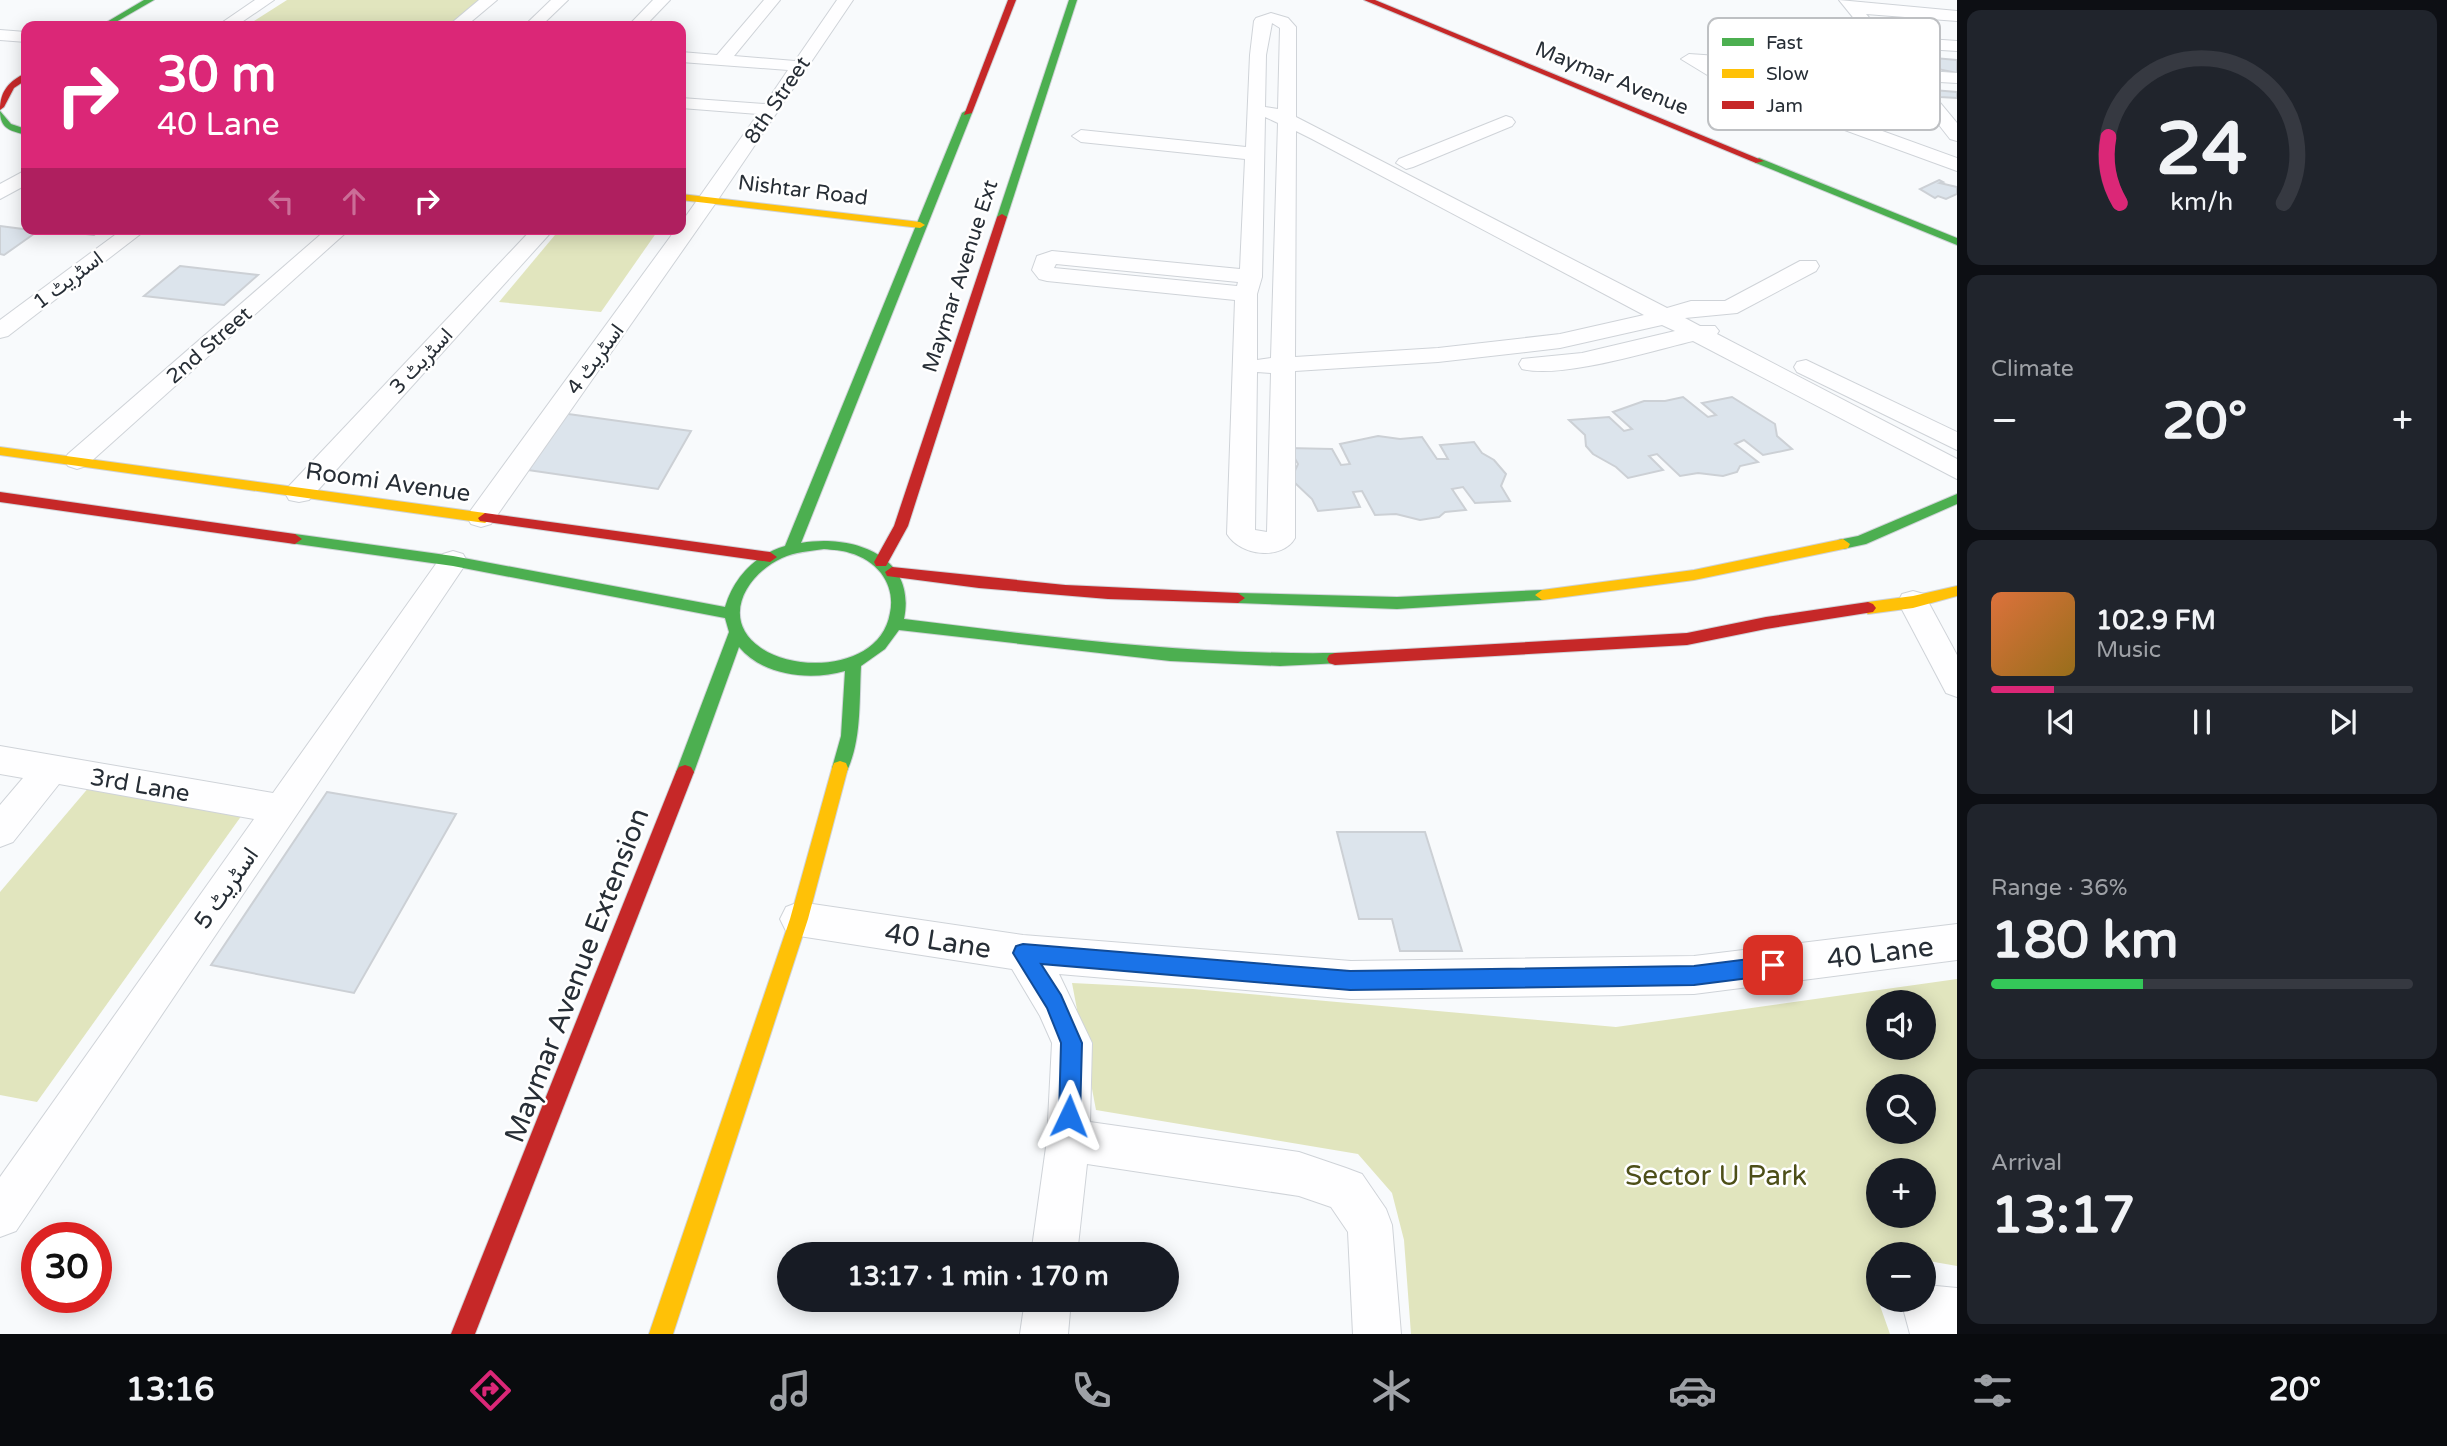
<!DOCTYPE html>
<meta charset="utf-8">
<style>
:root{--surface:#171b24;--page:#20242c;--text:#f1f3f6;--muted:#9ea1a6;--line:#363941;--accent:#db2777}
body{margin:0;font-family:"Varela Round",Vazirmatn,sans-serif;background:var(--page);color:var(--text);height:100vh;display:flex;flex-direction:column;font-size:26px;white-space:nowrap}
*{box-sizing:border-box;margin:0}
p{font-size:23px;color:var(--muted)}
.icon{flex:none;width:38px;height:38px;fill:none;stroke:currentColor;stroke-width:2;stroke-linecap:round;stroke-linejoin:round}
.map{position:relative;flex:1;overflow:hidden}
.details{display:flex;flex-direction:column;gap:10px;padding:10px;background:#0d0f14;width:490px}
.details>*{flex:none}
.top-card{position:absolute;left:21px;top:21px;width:665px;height:214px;border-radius:14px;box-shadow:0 4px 18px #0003;background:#db2777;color:#fff;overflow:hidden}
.fabs{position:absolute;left:1866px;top:990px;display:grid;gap:14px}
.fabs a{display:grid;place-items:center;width:70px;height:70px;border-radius:50%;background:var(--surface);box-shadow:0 4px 18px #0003;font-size:35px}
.speed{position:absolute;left:21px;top:1222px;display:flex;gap:14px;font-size:35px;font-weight:700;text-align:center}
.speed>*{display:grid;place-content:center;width:91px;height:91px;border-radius:50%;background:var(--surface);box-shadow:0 4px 18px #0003;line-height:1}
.speed .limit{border:10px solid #d22;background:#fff;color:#111}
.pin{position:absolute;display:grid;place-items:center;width:60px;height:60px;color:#fff;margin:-30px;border-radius:14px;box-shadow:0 4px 10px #0006}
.me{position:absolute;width:77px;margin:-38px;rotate:2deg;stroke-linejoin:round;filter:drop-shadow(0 0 5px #0008)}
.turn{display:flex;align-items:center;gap:24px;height:147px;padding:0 21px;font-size:32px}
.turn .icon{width:91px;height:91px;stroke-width:2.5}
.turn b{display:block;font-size:49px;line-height:60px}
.lanes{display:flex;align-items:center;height:66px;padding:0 21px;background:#0003;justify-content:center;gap:35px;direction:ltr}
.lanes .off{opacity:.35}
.big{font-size:52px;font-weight:800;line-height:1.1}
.details .tile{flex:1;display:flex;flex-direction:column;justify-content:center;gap:10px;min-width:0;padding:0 24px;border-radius:14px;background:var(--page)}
.details .dial{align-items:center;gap:0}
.dial svg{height:182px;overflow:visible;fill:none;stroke:var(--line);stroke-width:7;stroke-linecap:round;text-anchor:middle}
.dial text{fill:var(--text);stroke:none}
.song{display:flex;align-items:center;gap:21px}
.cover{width:84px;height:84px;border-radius:10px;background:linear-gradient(135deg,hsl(20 70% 55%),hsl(40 70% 35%))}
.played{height:7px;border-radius:4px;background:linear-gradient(90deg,var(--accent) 15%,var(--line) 15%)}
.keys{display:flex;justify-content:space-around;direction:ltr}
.heat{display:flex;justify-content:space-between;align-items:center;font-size:38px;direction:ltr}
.charge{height:10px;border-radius:5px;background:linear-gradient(90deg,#34c759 36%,var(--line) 0)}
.trip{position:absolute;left:777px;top:1242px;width:402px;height:70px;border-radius:35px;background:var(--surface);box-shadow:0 4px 18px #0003;font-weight:800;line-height:70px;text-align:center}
.dock{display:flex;height:112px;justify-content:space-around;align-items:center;background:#090b0e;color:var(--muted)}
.dock .icon{width:49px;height:49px}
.dock .active{color:var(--accent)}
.dock b{font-size:32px;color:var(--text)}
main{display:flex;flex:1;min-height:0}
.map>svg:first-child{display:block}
.green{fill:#e1e5be;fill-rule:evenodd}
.building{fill:#dce4ec;stroke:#ccd0d5;stroke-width:2}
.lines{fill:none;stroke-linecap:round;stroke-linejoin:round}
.street-casing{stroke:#cfd3d8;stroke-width:2}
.fast-casing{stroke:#cfd3d8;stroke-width:2}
.slow-casing{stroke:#cfd3d8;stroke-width:2}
.jam-casing{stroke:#cfd3d8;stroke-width:2}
.street{fill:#fefeff;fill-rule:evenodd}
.fast{fill:#4caf50;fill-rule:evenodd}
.slow{fill:#ffc107;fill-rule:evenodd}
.jam{fill:#c62828;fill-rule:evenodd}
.route{fill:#1a73e8;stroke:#114b97;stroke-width:2}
.labels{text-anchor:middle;stroke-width:5;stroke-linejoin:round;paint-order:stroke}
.far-street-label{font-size:21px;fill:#272e36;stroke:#fff}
.street-label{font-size:24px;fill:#272e36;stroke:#fff}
.near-street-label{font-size:28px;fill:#272e36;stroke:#fff}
.near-park-label{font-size:28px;fill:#4d4f18;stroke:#fff}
.key{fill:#fff;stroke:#bec0c3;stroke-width:2}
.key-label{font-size:19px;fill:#272e36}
</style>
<main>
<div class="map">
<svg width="1957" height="1334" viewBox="0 0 1957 1334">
<rect width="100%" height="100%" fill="#f8fafc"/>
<g class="green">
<polygon points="287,0 480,0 447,26 246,26"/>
<polygon points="560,229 659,229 601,312 499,302"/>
<polygon points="90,786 247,808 37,1102 0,1095 0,892"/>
<path d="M1957 979V1266L1923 1260V1255H1878V1300L1890 1334H1411L1404 1240 1392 1193 1358 1154 1096 1110 1072 983 1193 989 1616 1027ZM1878 1003H1923V1048H1878ZM1878 1087H1923V1132H1878ZM1878 1171H1923V1216H1878Z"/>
</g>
<g class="building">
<polygon points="1911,56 1957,60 1957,73 1919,65"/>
<polygon points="1933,90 1957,92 1957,98 1940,97"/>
<polygon points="1939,180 1943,182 1940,183 1957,187 1957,194 1946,199 1938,196 1935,198 1920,189"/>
<polygon points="0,226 38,231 4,255 0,254"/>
<polygon points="43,229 101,229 94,235"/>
<polygon points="180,266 258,275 224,305 144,296"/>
<polygon points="1683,397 1708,417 1716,415 1702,403 1732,397 1775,424 1777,436 1792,449 1763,455 1744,440 1735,444 1758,462 1740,466 1737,472 1723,476 1698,473 1680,476 1657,454 1649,456 1663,470 1628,478 1616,467 1593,454 1586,446 1585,435 1569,420 1609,417 1624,431 1632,429 1613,412 1644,401 1665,401"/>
<polygon points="561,413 691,431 658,489 521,469"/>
<polygon points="1378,436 1400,439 1422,437 1437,459 1448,459 1440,445 1474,442 1482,453 1494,460 1506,474 1501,486 1510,501 1475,503 1463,487 1452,489 1466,510 1445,512 1439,517 1420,520 1396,514 1375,515 1362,491 1353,492 1360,507 1318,511 1312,499 1295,483 1293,475 1298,464 1289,448 1332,449 1341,465 1350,464 1340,444"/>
<polygon points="327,792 456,814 354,993 211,965"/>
<polygon points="1337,832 1425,832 1462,951 1400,951 1392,919 1359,919"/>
</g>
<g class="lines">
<defs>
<g id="street">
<polygon points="255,0 274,0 236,26 217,26"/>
<polygon points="479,0 497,0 466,26 448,26"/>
<polygon points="551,0 568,0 541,26 524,26"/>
<polygon points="653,0 670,0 645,26 628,26"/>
<polygon points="764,0 780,0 734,56 795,61 837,0 853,0 715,204 491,524 481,527 471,524 467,517 471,510 676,229 681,229 681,223 758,114 681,108 681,98 765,104 788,70 681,62 681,52 717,55"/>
<polygon points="1839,0 1957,11 1957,21 1866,14 1885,36 1957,41 1957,51 1894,47 1913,70 1957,73 1957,83 1922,81 1957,123 1957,141 1950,139 1903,79 1714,66 1739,79 1957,158 1957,171 1727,87 1681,59 1689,54 1894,68"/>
<path d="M1271 13 1288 18 1296 27V117L1667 308 1691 301H1725L1800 261H1816L1819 266 1816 271 1737 313 1685 318 1700 326H1715L1719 331 1717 334 1957 459V479L1693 341C1651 351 1562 379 1522 369L1519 364 1522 359 1582 353 1675 331 1662 325 1560 348 1438 362 1295 371V538C1282 561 1240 556 1227 534L1235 300 1047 281 1039 279 1032 270 1037 256 1052 251 1240 269 1245 159 1081 142 1072 136 1081 130 1246 147 1250 55 1254 21 1256 18ZM1272 23 1280 28 1278 109 1265 107 1266 55ZM1265 117 1278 123 1271 358 1257 360V294L1262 277ZM1296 131 1312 139 1644 315 1560 334 1438 348 1295 357ZM1056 264 1238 282 1237 286 1054 268ZM1257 372 1271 373 1267 532 1255 530Z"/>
<polygon points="0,30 26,32 26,42 0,40"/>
<polygon points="1506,116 1512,118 1515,122 1512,126 1413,167 1406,169 1396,163 1399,159"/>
<polygon points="26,170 26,185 0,199 0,184"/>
<polygon points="123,229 147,229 8,336 0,338 0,320"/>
<polygon points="327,229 350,229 86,466 77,469 68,466 64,460 68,454"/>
<polygon points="532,229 554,229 309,500 299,502 289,500 285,493 289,486"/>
<polygon points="1806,360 1957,432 1957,450 1797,372 1794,367 1797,362"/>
<polygon points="453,551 463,554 467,561 463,568 16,1231 0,1237 0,1177 254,819 59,784 13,842 0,847 0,805 23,778 0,774 0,746 273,793 443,554"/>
<polygon points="1913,591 1924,594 1957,655 1957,697 1946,693 1898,602 1902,594"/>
<polygon points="799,902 1023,935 1351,961 1694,956 1957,924 1957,960 1694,994 1351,999 1059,974 1092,1043 1090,1122 1299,1152 1346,1168 1362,1174 1386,1209 1392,1225 1401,1334 1353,1334 1348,1232 1331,1207 1299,1196 1087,1164 1077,1255 1031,1255 1047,1140 1052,1043 1040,1016 1012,969 799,936 786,931 780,919 786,907"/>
<polygon points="1926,1285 1957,1288 1957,1334 1910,1334 1903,1308 1906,1300 1923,1300 1923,1286"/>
<polygon points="1025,1300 1071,1300 1068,1334 1020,1334"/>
</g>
<g id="fast">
<polygon points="144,0 154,0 109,26 100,26"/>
<polygon points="1069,0 1077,0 1007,217 998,219 997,217"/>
<path d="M967 110 972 113 801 543C852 534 917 555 904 619 1048 637 1190 655 1335 653L1341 655 1343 659 1341 663 1280 666 1170 661 899 630 885 649 861 666C859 701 862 741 846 773L840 775 834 773 832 768 841 736 845 671C810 681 763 676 739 647L694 772 691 777 685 779 679 777 676 772 729 632 725 618 453 566 290 543 288 539 295 534 453 556 725 607C734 577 755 555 785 546L962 113ZM824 549C833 550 842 550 850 553 862 556 874 564 881 573 890 585 893 599 890 613 881 668 799 674 761 648 720 620 745 575 782 558 795 552 810 551 824 549Z"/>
<path d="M0 111 11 124 26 129V135C11 131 0 129 0 111Z"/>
<polygon points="1759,158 1957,238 1957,245 1756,163 1754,161"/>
<polygon points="1957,494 1957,504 1866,544 1843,549 1836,544 1838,540 1858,536"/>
<polygon points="1542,590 1549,595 1542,600 1397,609 1238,603 1231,598 1238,593 1397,597"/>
</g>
<g id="slow">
<polygon points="681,194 920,222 925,225 920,228 681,200"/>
<polygon points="0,447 485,513 492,518 485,523 0,455"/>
<polygon points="1843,539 1850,544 1848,548 1694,580 1542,600 1535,595 1542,590 1694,570"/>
<polygon points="1957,586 1957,596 1913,608 1868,614 1860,608 1868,602 1913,596"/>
<polygon points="840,761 846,763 848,768 808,919 673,1334 649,1334 790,919 832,768 834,763"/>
</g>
<g id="jam">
<polygon points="1008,0 1016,0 972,113 964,115"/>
<polygon points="1364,0 1375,0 1764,161 1756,163"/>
<path d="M26 73V80L14 88 4 107 0 110C0 91 9 81 26 73Z"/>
<polygon points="1002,214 1007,217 908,526 886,566 876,566 874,562 894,526 997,217"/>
<polygon points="0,492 295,534 302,539 295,544 0,502"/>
<polygon points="485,513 770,552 777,557 770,562 480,521 478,518"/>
<polygon points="892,567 1065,585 1238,593 1245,598 1238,603 1108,599 979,588 887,576 885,572"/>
<polygon points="1868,602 1873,604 1876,608 1873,612 1766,629 1687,645 1335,665 1329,663 1327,659 1329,655 1335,653 1687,633 1766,617"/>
<polygon points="685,765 691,767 694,772 475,1334 451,1334 676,772 679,767"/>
</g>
</defs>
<use href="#street" class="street-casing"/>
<use href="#fast" class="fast-casing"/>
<use href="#slow" class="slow-casing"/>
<use href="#jam" class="jam-casing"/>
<use href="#street" class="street"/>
<use href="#fast" class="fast"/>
<use href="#slow" class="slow"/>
<use href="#jam" class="jam"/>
</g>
<polygon class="route" points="1023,944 1350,971 1694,966 1773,956 1780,959 1783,965 1780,972 1773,975 1694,985 1350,990 1041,964 1061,995 1082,1043 1080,1116 1077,1123 1069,1126 1062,1123 1059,1116 1061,1043 1047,1008 1013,953 1016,946"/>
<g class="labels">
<g class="far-street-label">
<text transform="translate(1612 78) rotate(22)" y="7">Maymar Avenue</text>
<text transform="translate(777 100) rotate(-56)" y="7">8th Street</text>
<text transform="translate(803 190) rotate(7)" y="7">Nishtar Road</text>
<text transform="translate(960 276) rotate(-72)" y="7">Maymar Avenue Ext</text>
<text transform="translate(68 280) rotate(-37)" y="7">اسٹریٹ 1</text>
<text transform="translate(209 345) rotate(-41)" y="7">2nd Street</text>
<text transform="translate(595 359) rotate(-54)" y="7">اسٹریٹ 4</text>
<text transform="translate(421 361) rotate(-47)" y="7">اسٹریٹ 3</text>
</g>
<g class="street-label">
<text transform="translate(388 482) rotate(8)" y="8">Roomi Avenue</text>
<text transform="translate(140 785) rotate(10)" y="8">3rd Lane</text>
<text transform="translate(226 888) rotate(-55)" y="8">اسٹریٹ 5</text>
</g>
<g class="near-street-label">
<text transform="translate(938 940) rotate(9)" y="10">40 Lane</text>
<text transform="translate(1880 952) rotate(-7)" y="10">40 Lane</text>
<text transform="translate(576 975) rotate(-69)" y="10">Maymar Avenue Extension</text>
</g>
<g class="near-park-label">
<text x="1716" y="1185">Sector U Park</text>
</g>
</g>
<rect x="1708" y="18" width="232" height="112" rx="10" class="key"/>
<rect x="1722" y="38" width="32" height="8" fill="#4caf50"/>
<rect x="1722" y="69" width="32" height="9" fill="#ffc107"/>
<rect x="1722" y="101" width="32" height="8" fill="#c62828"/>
<g class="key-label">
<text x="1766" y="49">Fast</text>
<text x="1766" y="80">Slow</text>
<text x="1766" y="112">Jam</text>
</g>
</svg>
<div class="fabs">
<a><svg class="icon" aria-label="sound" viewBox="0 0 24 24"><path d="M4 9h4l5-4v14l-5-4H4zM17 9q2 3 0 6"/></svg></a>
<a><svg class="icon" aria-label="search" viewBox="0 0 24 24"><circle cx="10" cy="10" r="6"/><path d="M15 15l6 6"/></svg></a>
<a>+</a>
<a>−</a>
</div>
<div class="speed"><div class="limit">30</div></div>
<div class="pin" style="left:1773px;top:965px;background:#d93025"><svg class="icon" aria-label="arrive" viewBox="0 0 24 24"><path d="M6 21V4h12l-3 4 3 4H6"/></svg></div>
<svg class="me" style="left:1069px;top:1116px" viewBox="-20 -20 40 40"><path d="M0-17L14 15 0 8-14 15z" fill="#1a73e8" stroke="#fff" stroke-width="4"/></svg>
<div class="trip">13:17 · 1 min · 170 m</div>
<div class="top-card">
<div class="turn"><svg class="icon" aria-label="right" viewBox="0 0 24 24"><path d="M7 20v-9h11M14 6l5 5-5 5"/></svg><div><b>30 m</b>40 Lane</div></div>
<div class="lanes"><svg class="icon off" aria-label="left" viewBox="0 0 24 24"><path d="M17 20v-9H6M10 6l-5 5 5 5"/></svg><svg class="icon off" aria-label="ahead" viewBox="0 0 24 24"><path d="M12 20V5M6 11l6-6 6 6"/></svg><svg class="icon" aria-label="right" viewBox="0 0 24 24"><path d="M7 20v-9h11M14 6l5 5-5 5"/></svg></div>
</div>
</div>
<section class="details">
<div class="tile dial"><svg viewBox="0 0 100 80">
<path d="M14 69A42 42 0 1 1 86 69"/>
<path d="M14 69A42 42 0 0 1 9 40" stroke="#db2777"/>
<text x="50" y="56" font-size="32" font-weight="700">24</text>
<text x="50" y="72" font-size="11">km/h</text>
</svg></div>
<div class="tile"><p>Climate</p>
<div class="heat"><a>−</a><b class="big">20°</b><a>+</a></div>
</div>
<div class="tile">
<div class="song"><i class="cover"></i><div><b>102.9 FM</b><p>Music</p></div></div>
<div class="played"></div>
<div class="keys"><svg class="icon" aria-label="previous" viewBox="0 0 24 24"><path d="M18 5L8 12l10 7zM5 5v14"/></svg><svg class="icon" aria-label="pause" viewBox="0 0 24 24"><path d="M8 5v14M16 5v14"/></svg><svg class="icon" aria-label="next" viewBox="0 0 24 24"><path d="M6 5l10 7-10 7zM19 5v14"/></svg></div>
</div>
<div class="tile"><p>Range · 36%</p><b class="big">180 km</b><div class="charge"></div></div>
<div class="tile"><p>Arrival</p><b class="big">13:17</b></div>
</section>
</main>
<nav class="dock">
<b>13:16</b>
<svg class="icon active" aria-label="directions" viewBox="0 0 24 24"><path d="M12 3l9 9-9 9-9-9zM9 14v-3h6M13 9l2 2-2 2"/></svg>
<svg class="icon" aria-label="music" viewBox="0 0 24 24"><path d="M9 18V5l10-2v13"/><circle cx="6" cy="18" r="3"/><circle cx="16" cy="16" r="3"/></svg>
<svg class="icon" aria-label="phone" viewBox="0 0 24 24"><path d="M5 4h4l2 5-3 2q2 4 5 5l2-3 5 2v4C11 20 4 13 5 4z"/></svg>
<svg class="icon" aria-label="climate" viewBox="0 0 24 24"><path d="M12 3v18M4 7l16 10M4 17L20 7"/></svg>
<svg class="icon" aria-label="car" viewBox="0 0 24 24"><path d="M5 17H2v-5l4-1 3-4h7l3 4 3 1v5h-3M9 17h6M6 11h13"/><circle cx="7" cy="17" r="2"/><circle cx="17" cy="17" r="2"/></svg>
<svg class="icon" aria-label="filters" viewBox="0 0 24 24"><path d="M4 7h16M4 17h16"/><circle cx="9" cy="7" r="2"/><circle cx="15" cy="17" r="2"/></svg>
<b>20°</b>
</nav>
